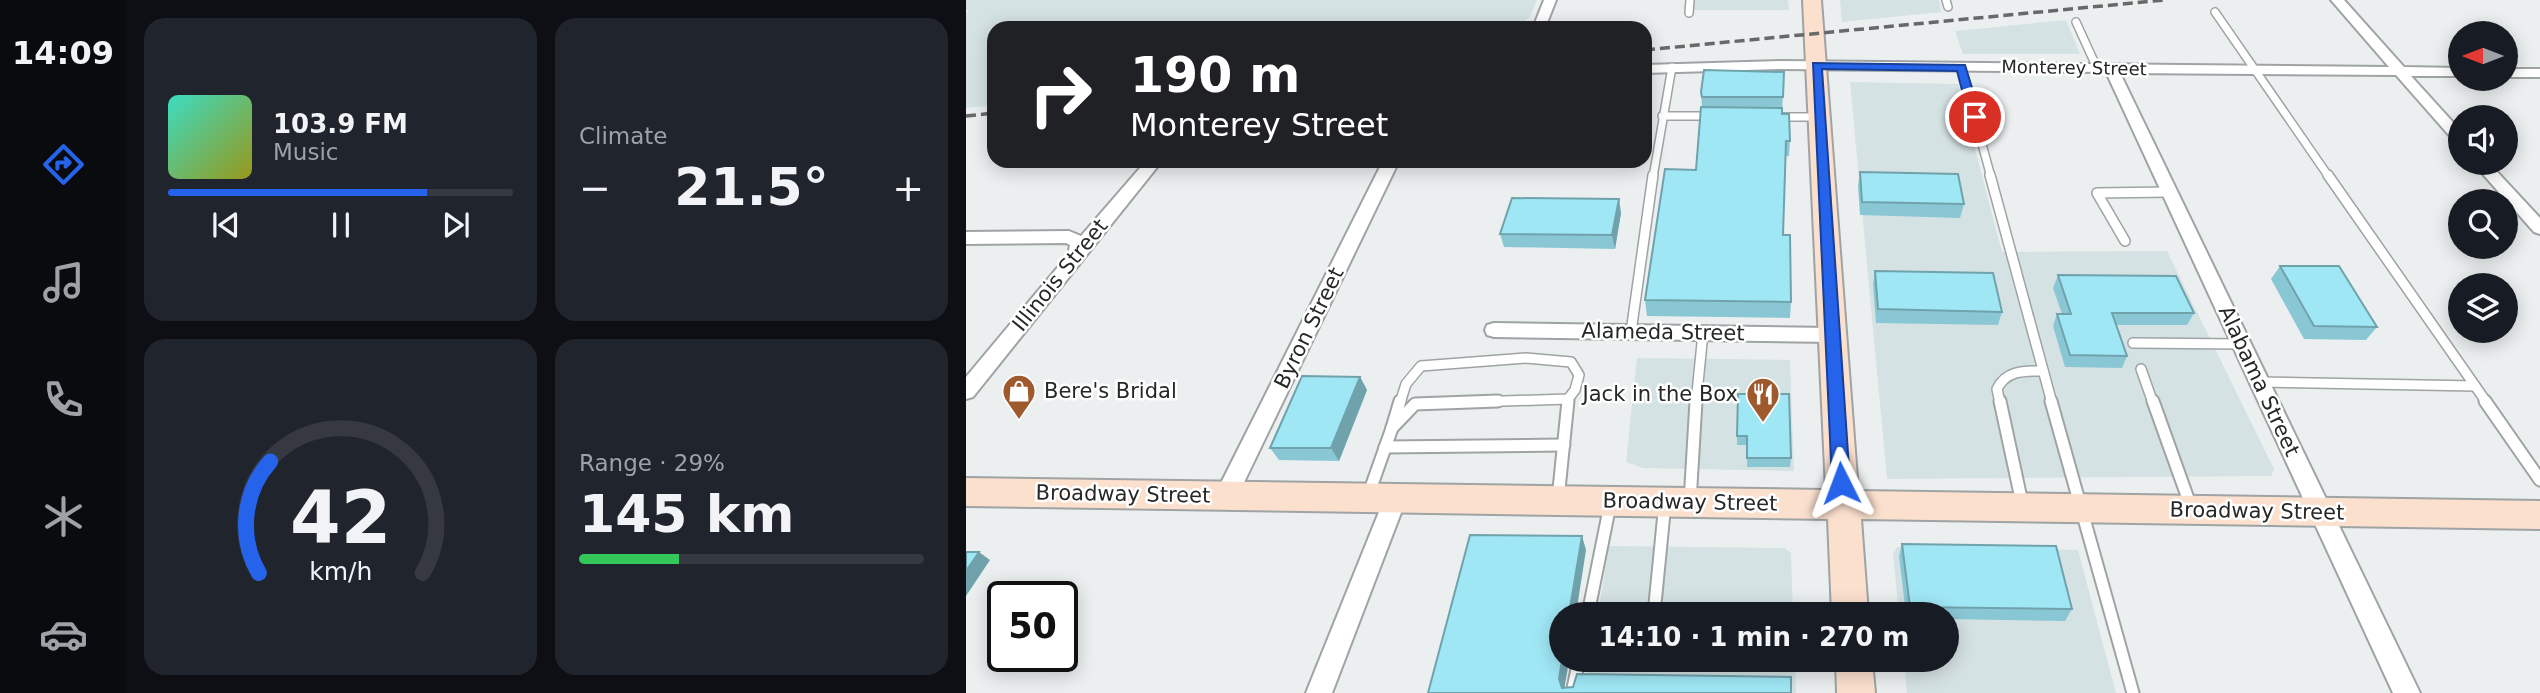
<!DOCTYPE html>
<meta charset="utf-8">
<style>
:root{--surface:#171b24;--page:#20242c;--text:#f1f3f6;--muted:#9ea1a6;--line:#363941;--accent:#2563eb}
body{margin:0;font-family:"DejaVu Sans",sans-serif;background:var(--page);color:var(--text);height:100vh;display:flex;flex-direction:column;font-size:26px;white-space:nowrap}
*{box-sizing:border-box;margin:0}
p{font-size:23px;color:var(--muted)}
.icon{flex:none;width:38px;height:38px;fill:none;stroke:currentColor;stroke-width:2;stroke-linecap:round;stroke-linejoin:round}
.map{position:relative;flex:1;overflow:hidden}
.panel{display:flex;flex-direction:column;gap:18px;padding:18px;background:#0d0f14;width:840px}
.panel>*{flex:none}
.guide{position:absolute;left:21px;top:21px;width:665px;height:147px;border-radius:21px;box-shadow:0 4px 18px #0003;background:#202124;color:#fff;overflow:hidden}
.needle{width:46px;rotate:270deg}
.controls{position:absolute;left:1482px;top:21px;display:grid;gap:14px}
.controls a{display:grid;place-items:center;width:70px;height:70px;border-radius:50%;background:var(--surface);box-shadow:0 4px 18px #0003;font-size:35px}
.speed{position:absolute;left:21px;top:581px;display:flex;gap:14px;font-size:35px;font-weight:700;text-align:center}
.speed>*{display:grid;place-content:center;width:91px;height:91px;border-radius:50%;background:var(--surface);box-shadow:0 4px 18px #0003;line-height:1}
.speed .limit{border:4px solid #111;border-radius:10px;background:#fff;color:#111}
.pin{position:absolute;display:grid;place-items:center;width:60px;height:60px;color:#fff;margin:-30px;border:4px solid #fff;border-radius:50%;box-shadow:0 2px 7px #0007}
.me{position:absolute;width:77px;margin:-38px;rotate:357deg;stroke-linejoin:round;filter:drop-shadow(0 0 5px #0008)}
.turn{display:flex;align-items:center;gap:24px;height:147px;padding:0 28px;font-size:32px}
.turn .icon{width:91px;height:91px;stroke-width:2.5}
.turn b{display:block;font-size:49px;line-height:60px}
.big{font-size:52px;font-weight:700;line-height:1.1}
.panel .widget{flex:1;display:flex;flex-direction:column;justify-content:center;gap:10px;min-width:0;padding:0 24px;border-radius:21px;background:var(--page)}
.panel .dial{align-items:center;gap:0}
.dial svg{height:182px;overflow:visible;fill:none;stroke:var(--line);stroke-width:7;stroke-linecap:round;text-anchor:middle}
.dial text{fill:var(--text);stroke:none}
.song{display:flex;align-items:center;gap:21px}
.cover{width:84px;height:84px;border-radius:10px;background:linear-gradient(135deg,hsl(170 70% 55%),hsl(60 70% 35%))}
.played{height:7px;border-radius:4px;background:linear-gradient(90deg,var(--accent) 75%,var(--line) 75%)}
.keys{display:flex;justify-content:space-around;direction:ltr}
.heat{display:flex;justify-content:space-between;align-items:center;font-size:38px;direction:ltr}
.charge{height:10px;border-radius:5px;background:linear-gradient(90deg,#34c759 29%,var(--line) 0)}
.panel .tiles{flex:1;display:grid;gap:18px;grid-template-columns:repeat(2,1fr)}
.trip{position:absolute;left:583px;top:602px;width:410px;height:70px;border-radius:35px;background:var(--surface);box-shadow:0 4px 18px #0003;font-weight:700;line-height:70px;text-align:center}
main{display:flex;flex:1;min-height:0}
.menu{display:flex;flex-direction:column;width:126px;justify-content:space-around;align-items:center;background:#090b0e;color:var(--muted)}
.menu .icon{width:49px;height:49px}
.menu .current{color:var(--accent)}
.menu b{font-size:32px;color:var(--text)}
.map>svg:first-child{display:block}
.built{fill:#d5e2e4}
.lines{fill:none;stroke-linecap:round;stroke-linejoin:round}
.lane-far2-casing{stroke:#9fa3a4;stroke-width:10}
.lane-far1-casing{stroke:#9fa3a4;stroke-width:12}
.lane-casing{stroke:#9fa3a4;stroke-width:15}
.street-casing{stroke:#9fa3a4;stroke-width:4}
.secondary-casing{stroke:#9fa3a4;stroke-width:4}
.lane-far2{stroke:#fff;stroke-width:7}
.lane-far1{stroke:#fff;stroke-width:9}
.lane{stroke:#fff;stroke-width:11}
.street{fill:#fff;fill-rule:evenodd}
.secondary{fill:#fbe0ce;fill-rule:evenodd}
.rail{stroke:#676969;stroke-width:3.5;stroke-dasharray:10 5;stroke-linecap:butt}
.wall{fill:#8ac7d4}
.shaded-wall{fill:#70a2ac}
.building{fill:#a0e7f6;stroke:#70a2ac;stroke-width:2}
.route{fill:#2563eb;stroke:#184099;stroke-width:2}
.labels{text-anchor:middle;stroke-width:5;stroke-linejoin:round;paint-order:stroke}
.far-street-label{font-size:18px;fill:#262727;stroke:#fff}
.street-label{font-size:21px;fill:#262727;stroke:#fff}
.poi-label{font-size:21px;fill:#262727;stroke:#fff;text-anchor:start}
</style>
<main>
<nav class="menu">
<b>14:09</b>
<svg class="icon current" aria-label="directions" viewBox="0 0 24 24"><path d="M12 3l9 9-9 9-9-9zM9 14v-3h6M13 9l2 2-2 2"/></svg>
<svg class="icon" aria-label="music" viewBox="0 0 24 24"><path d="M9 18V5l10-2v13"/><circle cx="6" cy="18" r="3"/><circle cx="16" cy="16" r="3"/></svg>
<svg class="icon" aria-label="phone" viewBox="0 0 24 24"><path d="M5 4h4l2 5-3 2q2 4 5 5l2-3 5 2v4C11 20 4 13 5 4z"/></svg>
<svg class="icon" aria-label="climate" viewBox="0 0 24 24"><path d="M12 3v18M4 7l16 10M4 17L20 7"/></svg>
<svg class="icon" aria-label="car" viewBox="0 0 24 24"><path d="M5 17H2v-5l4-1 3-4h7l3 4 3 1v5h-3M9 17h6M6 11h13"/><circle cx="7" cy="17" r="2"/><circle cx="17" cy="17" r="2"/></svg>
</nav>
<section class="panel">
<div class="tiles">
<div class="widget">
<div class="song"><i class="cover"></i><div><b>103.9 FM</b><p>Music</p></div></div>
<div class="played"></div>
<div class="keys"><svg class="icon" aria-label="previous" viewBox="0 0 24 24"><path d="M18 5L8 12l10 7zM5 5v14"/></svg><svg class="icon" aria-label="pause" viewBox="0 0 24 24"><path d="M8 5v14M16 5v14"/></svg><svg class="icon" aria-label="next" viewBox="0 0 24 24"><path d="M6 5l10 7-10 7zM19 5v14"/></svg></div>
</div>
<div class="widget"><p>Climate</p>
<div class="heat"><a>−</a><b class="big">21.5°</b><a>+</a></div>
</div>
<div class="widget dial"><svg viewBox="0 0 100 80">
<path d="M14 69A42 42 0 1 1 86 69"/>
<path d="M14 69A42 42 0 0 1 19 20" stroke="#2563eb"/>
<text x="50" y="56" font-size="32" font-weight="700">42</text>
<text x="50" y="72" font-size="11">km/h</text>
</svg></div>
<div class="widget"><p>Range · 29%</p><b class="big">145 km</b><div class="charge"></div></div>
</div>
</section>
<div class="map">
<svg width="1574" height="693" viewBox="0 0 1574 693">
<rect width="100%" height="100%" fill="#ebeff0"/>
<g class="built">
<polygon points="0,0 571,0 564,17 548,28 28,28 28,105 0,108 0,13 3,11 0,10"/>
<polygon points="727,0 822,0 823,10 727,10"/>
<polygon points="874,0 973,0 975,12 876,22"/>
<polygon points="1100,20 1114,54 997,54 989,31"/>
<polygon points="884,82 992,84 1036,252 1201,251 1308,469 1305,476 921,479"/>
<polygon points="671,358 824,360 828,471 677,468 660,462"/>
<polygon points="643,546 818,548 825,553 827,614 632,614"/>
<polygon points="942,546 1112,550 1150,693 941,693 938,660 980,660 980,614 933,614 927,555 931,547"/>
<polygon points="624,660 829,660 830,693 618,693"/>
</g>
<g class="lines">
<defs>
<g id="lane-far2">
<polyline points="980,0 982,7"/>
<polyline points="1249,12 1363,177"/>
<polyline points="723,13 724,0"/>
<polyline points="1110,22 1131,68"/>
<polyline points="995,67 1025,177"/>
<polyline points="696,116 748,116"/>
<polyline points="812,117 853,117"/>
<polyline points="687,177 706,67"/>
</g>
<g id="lane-far1">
<polyline points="1024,175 1086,403"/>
<polyline points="1362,175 1521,403"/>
<polyline points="1159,241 1131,193 1203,192"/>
<polyline points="665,332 687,175"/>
<polyline points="1167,343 1276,344"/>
<polyline points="1175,369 1187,403"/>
<polyline points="1293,382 1509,386"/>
<polyline points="434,403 440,384 455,366 560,358 605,362 613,375 609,390 602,399 478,403"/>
<polyline points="602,403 602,399"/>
<polyline points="730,403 737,333"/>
<path d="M1034 403 1031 389C1040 370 1058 371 1077 371"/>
</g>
<g id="lane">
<polyline points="1034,401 1056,503"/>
<polyline points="1085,401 1167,693"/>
<polyline points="1187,401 1225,507"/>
<polyline points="1519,401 1574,480"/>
<polyline points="426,428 434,401"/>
<polyline points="426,428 449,404 532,401"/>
<polyline points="419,447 598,445"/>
<polyline points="402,496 426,428"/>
<polyline points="592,499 602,401"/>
<polyline points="724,502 730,401"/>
<polyline points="622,614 644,505"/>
<polyline points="688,614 699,503"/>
<polyline points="606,693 613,660"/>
</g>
<g id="street">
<polygon points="578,0 590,0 579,28 567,28"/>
<polygon points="1365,0 1378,0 1438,67 1494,68 1494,76 1445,76 1494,130 1494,143 1489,142 1430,75 1154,73 1454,693 1427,693 1140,72 815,69 679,73 679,65 815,61 1423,67"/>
<rect x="1540" y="69" width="34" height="8"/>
<polygon points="180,161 196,161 7,397 0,399 0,377 102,255 104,245 100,243 0,244 0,232 103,231 115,236"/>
<polygon points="417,161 433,161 268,503 260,506 252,503 249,496 252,489"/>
<polygon points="1507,163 1523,163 1574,218 1574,234 1568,232"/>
<polygon points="528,323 866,328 873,330 876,335 873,340 866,342 528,337 521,335 519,330 521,325"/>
<polygon points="430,487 438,490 441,497 366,693 340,693 419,497 422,490"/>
</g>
<g id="secondary">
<polygon points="837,0 855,0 892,491 1574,501 1574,529 895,519 902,614 866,614 862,519 0,506 0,478 860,490"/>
<polygon points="870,660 906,660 909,693 871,693"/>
</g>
</defs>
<use href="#lane-far2" class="lane-far2-casing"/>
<use href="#lane-far1" class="lane-far1-casing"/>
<use href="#lane" class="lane-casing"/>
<use href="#street" class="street-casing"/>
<use href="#secondary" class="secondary-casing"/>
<use href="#lane-far2" class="lane-far2"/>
<use href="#lane-far1" class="lane-far1"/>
<use href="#lane" class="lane"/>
<use href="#street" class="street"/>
<use href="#secondary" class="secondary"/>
<g class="rail">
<polyline points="679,50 1198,0"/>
<polyline points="0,116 28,113"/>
</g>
</g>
<g class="wall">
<polygon points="818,72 816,114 824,141 823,156 819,156 817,235 825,302 824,318 681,316 679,300 730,170 736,107 735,92"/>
<polygon points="894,172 998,204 994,218 894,215 892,186"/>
<polygon points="655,213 649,249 538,247 534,234"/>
<polygon points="1314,266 1411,327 1400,340 1338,339 1305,279"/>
<polygon points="909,271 1036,312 1032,325 910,323 907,284"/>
<polygon points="1092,275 1228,313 1221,325 1150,325 1161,356 1156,368 1099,367 1087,326 1091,314 1096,314 1087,288"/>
<polygon points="394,377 401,390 373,461 313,460 304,448"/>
<polygon points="772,394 825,458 824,467 781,467 781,445 771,445"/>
<polygon points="936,544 1106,609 1099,621 980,619 980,614 940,614 933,556"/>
</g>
<g class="shaded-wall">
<polygon points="653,199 655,213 649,249 646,235"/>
<polygon points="394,377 401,390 373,461 365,448"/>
<polygon points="616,536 620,550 610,614 603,614"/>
<polygon points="13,552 24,560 0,596 0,571"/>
<polygon points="596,660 603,660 598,691 593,679"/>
</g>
<g class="building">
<polygon points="738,70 818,72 817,97 736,97 735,92"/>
<polygon points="735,107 816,108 816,114 823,114 824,141 820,141 817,235 824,235 825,302 679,300 699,169 730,170"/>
<polygon points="894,172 992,174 998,204 896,202"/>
<polygon points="546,198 653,199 646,235 534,234"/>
<polygon points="1314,266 1373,266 1411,327 1348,326"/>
<polygon points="909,271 1027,273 1036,312 912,309"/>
<polygon points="1092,275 1210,276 1228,313 1146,313 1161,356 1104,355 1091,314 1105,314"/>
<polygon points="336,376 394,377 365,448 304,448"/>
<polygon points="772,394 823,394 825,458 781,458 781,436 771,436"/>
<polygon points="504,535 616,536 603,614 595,614 595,660 596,660 593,679 596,688 607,687 611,674 825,677 825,693 462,693"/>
<polygon points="936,544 1090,546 1106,609 944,607"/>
<polygon points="0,552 13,552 0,571"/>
</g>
<polygon class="route" points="847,63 999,65 1015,117 1009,121 1003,117 991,71 856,69 884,483 882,488 875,491 869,488 866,483"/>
<defs>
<symbol id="shop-pin" viewBox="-11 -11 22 30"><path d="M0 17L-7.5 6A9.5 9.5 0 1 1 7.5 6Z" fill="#9e592c" stroke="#fff"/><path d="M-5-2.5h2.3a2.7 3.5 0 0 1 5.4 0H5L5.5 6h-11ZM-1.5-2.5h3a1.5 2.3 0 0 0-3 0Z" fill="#fff"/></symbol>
<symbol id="restaurant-pin" viewBox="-11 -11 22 30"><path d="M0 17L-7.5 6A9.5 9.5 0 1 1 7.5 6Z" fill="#9e592c" stroke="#fff"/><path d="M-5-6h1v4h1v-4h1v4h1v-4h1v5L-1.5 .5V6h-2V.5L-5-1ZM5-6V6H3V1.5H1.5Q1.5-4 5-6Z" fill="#fff"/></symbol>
</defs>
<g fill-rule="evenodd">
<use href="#shop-pin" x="34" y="372" width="38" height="52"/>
<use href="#restaurant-pin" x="778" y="375" width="38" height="52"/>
</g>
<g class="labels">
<g class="far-street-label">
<text transform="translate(1108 68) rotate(1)" y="6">Monterey Street</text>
</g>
<g class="street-label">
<text transform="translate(94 275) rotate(-51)" y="7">Illinois Street</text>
<text transform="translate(343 328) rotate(-64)" y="7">Byron Street</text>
<text transform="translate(697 332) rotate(1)" y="7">Alameda Street</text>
<text transform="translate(1293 381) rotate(65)" y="7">Alabama Street</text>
<text transform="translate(157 494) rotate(1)" y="7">Broadway Street</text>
<text transform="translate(724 502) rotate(1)" y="7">Broadway Street</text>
<text transform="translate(1291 511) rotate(1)" y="7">Broadway Street</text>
</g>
<g class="poi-label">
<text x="78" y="398">Bere's Bridal</text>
<text x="772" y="401" text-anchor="end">Jack in the Box</text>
</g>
</g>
</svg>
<div class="controls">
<a><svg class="needle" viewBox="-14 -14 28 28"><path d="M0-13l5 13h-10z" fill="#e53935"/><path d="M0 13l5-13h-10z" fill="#9ea1a6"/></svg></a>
<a><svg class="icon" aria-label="sound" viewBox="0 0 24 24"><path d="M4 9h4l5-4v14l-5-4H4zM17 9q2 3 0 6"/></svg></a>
<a><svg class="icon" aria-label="search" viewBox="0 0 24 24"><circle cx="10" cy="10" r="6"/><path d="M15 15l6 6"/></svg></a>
<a><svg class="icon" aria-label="layers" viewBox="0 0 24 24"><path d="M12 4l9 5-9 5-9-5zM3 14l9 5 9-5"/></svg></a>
</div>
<div class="speed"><div class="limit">50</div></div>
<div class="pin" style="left:1009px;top:117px;background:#d93025"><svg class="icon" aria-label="arrive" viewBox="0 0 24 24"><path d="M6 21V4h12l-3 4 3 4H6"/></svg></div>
<svg class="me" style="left:875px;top:483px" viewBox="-20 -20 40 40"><path d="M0-17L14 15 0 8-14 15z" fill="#2563eb" stroke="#fff" stroke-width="4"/></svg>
<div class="trip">14:10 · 1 min · 270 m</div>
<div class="guide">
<div class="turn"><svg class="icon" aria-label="right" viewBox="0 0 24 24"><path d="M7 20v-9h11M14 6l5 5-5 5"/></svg><div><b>190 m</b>Monterey Street</div></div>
</div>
</div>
</main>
